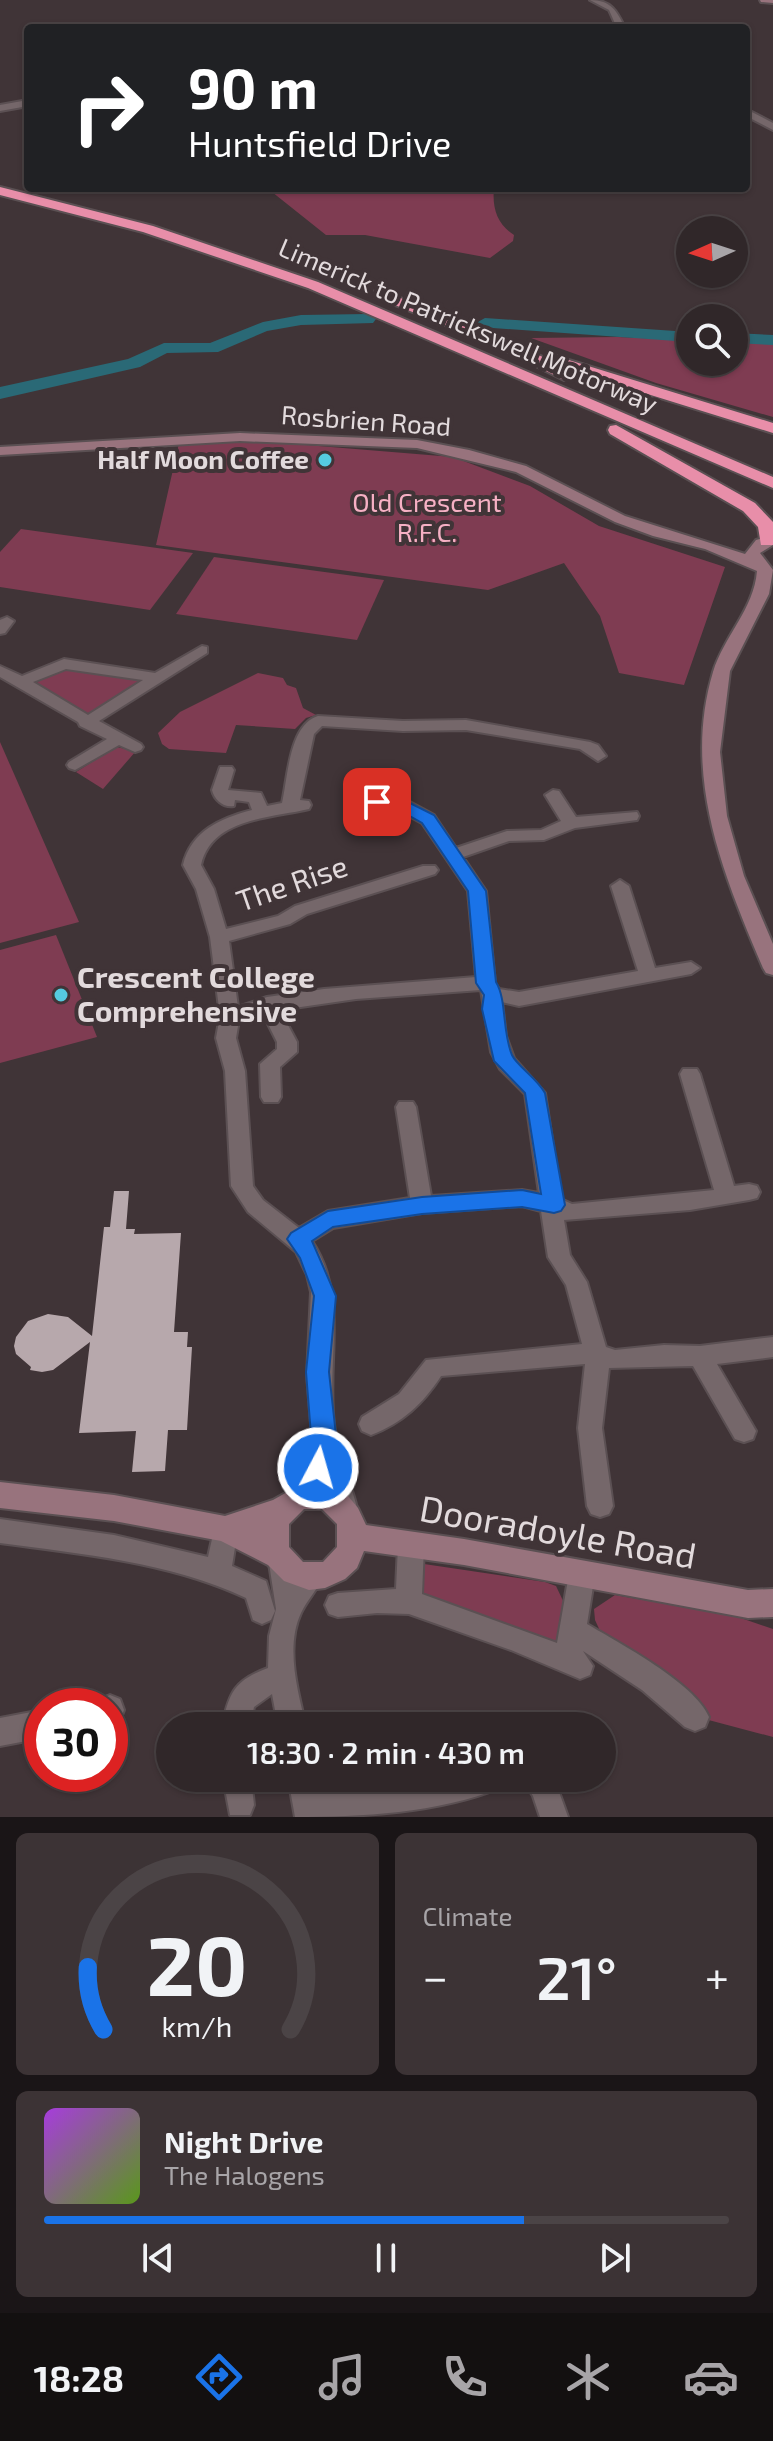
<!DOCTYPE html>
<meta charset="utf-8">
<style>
:root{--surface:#302729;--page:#3c3335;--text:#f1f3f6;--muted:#a8a5a8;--line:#4b4446;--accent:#1a73e8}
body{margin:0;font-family:"Exo 2",sans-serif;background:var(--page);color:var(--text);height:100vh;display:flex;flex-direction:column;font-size:30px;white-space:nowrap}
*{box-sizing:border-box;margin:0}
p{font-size:26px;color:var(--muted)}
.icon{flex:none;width:44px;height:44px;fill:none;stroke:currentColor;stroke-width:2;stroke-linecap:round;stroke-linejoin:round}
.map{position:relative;height:1817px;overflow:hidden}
.sheet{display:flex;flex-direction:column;gap:16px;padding:16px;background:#1a1517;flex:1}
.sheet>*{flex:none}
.banner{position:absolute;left:24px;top:24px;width:726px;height:168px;border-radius:8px;box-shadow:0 2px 6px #0004,0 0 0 2px var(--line);background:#202124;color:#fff;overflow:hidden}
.needle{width:52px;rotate:267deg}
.controls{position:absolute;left:676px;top:216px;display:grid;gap:16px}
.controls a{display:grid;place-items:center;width:72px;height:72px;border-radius:50%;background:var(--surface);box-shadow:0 2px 6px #0004,0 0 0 2px var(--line);font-size:40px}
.speed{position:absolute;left:24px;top:1688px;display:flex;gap:16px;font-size:40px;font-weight:700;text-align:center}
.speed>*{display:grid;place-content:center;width:104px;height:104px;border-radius:50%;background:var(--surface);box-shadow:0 2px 6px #0004,0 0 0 2px var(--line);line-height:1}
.speed .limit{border:12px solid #d22;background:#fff;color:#111}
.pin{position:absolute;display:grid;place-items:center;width:68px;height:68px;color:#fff;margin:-34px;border-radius:16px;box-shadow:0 4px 12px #0006}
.me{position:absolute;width:88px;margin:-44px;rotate:6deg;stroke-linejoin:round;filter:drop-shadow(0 0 6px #0008)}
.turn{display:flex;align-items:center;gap:28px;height:168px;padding:0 32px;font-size:36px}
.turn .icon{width:104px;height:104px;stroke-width:2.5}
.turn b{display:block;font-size:56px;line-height:68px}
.big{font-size:60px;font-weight:600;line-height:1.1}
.sheet .card{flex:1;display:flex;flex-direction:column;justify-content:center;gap:12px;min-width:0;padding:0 28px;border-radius:12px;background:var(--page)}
.sheet .dial{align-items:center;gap:0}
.dial svg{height:208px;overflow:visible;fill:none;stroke:var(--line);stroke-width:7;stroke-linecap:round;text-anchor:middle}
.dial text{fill:var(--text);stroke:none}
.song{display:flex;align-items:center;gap:24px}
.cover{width:96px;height:96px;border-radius:12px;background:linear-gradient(135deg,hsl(280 70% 55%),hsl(90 70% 35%))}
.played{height:8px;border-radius:4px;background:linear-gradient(90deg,var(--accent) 70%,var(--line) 70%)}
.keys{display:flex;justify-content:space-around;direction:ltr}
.heat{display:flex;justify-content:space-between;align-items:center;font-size:44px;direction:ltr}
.sheet .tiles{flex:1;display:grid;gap:16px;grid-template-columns:1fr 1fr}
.card:last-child{grid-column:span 2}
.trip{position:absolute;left:156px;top:1712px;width:460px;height:80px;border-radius:40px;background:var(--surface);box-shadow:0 2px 6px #0004,0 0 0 2px var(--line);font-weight:600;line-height:80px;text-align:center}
.menu{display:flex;height:128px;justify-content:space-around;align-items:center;background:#131010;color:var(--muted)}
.menu .icon{width:56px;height:56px}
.menu .active{color:var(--accent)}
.menu b{font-size:36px;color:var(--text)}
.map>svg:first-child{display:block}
.green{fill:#7f3c52}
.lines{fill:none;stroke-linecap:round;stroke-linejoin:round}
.river{fill:#2a6976;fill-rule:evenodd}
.building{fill:#b7a8ac}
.street-casing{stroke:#5b5053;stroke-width:4}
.secondary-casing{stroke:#5b5053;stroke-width:4}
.highway-casing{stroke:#5b5053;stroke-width:4}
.street{fill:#75676a;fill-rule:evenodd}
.secondary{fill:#98737d;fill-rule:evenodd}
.highway{fill:#e88ea9;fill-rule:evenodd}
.route{fill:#1a73e8;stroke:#114b97;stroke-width:2}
.poi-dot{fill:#55cae0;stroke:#403437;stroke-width:3}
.labels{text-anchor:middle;stroke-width:8;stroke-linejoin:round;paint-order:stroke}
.far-street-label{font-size:26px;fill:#e2dadc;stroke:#403437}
.far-poi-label{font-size:26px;font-weight:bold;fill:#e2dadc;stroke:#403437;text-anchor:end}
.far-park-label{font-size:26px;fill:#f6b0c4;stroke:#403437}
.street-label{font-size:30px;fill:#e2dadc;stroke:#403437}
.poi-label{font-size:30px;font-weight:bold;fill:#e2dadc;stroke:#403437;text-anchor:start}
.near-street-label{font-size:36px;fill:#e2dadc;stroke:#403437}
</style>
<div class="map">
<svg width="773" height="1817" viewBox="0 0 773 1817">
<rect width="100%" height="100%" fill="#403437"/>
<g class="green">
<path d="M267 188H494C492 208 497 224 514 235L513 241 490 258 365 235H326Z"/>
<polygon points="617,337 690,340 690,362 734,362 734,341 773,343 773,417 656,383 531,338"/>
<polygon points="270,442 453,457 530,486 599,526 725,567 684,685 619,673 600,616 564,563 488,590 156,545 179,443"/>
<polygon points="21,529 193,553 150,610 0,587 0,552"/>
<polygon points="214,557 384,580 357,640 176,614"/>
<polygon points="64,668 139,679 140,683 96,713 89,714 37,683 40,678"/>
<polygon points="258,673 283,678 287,685 296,688 303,708 316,715 306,718 295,729 236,725 226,753 169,749 162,744 158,733 180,712"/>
<polygon points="0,742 79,922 0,943"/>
<polygon points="116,747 136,751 103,789 76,772"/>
<polygon points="56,935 97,1037 0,1063 0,950"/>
<polygon points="424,1564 545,1582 556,1586 566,1607 561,1648 423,1600"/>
<polygon points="615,1595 735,1616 773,1629 773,1737 701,1718 601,1633 595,1620 594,1609"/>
</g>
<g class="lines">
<g class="river">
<polygon points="367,314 376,319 373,323 301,325 267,331 218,352 167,353 140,367 0,399 0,387 128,359 164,343 210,343 263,322 301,315"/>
<polygon points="485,318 690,332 690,342 479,327 476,323"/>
<polygon points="734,333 773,335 773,345 734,343"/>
</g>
</g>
<polygon class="building" points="114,1191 129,1191 126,1229 135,1229 134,1234 181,1233 174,1332 188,1332 187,1347 192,1347 187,1430 168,1430 165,1471 132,1472 136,1431 79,1433 90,1342 53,1370 42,1372 30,1370 31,1367 16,1354 14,1346 16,1337 28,1321 48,1314 68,1317 92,1336 104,1227 110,1227"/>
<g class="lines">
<defs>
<g id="street">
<path d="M590 0C611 0 617 11 625 28H617L609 10Z"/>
<polygon points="28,100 28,106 0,111 0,105"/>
<polygon points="746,109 773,123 773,130 746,116"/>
<polygon points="7,617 14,621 5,633 0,634 0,620"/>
<path d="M202 646 207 647V653L99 721 141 744 143 747 141 750 135 752 119 745 75 770 69 768 67 765 69 762 107 739 80 726 78 722 0 677V666L22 676 64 659 155 673ZM66 669 143 680 88 715 33 682Z"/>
<path d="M318 716 403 721 466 720 590 742 598 745 606 756 598 761 580 749 466 730 403 731 322 726 314 734 300 800 309 801 311 805 309 809C271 818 211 818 201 865L214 889 226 929 278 916 295 906 423 866H435L438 870 435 874 307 914 290 924 229 941 238 1007 267 997 324 989 476 977 468 891 422 823 396 809 348 804 346 800 348 796 354 795 406 800 434 815 456 848 507 831 541 830 561 821 545 795 553 790 559 791 576 817 637 812 639 816 637 820 575 828 544 840 509 841 463 857 486 891 495 983 499 989 519 992 638 971 611 886 620 880 629 886 655 968 691 962 700 968 691 974 519 1006 502 1002 506 1036 514 1058 545 1093 561 1199 572 1204 714 1190 680 1074 683 1069H697L700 1074 734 1186 749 1184 757 1186 760 1192 757 1198 749 1200 690 1210 564 1220 570 1255 587 1282 606 1347 615 1350 664 1345 700 1346 773 1337V1357L717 1364 756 1431 753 1439 744 1442 735 1439 693 1366 609 1368 602 1428 613 1506 609 1514 600 1517 591 1514 587 1506 578 1428 585 1364 441 1376C423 1404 402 1423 371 1435L362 1431 359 1424 362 1417 399 1394 426 1360 582 1344 566 1285 548 1257 541 1211 522 1206 422 1213 333 1228 312 1241C349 1297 326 1361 334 1424 337 1452 350 1480 357 1508L353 1516 344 1519 335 1516 324 1479 304 1508 295 1511 286 1508 283 1500 306 1464 312 1436 307 1375 311 1292 307 1275 296 1252 248 1212 231 1186 225 1071 216 1038 220 1016 210 937 196 889 183 865C191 831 221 818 252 810L249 802 235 800 234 806C223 808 214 799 212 790L220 767H232L234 770 228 790 261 793 267 806 282 803C288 777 289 725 318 716ZM481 990 491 1052 500 1069 525 1094 539 1193 522 1190 431 1196 416 1107 413 1102H399L396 1107 410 1198 328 1211 299 1228 263 1200 253 1186 245 1071 236 1038 239 1020 263 1014 277 1042V1049L260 1064 261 1097 264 1102H278L281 1097 280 1067 297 1052V1042L280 1010 356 999Z"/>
<path d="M225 1517 234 1521 238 1529 232 1566 266 1581 275 1611 271 1620 262 1624 253 1620 246 1598C170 1562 82 1554 0 1543V1519L114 1535 208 1557 216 1521Z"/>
<path d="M411 1534 420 1538 424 1546 422 1594 557 1643 569 1574 573 1565 582 1562 591 1565 595 1574 587 1624C619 1643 695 1683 709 1717L705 1727 695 1731 685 1727 642 1690 583 1651 593 1666 590 1675 580 1679 511 1650 409 1614 377 1613 338 1617 329 1614 325 1605 329 1596 338 1593 396 1589 398 1546 402 1538Z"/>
<path d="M282 1551 291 1555 297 1574 302 1566 311 1563 320 1566 324 1575C318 1589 307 1600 301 1613 285 1647 298 1692 306 1726H278L272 1694 254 1707 250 1726H222C229 1692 235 1680 268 1668L269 1636 276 1609 269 1563 273 1555Z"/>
<polygon points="110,1695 120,1699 124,1710 120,1720 110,1724 110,1706 98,1706 100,1699"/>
<polygon points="42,1710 42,1738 0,1746 0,1718"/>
<polygon points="223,1778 251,1778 254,1805 250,1815 230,1815"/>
<path d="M288 1778H316L319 1792 435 1778H504L500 1788C439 1813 360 1817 295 1817Z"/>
<polygon points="521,1778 554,1778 568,1817 540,1817 533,1796"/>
</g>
<g id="secondary">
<polygon points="760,0 773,0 773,3 761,2"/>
<path d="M240 433 417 440 469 450 526 466 625 516 745 554 756 540 773 535V545L760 553 773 570 769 594 730 671 720 752 727 816 744 876 773 944V975L766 973 763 968C723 874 682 776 713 672 724 636 754 609 757 571L705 549 653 536 615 522 516 472 417 448 240 441 0 455V447Z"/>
<path d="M0 1482 114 1495 225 1516 273 1500 298 1486 317 1483 348 1496 358 1508 366 1525 464 1539 748 1590 773 1589V1617L748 1618 464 1565 364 1551 357 1568 345 1579 325 1588 309 1590 284 1581 268 1565 221 1541 114 1521 0 1508ZM304 1509H322L337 1524V1547L323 1562H303L289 1547V1524Z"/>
</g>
<g id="highway">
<polygon points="0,187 153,226 318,282 773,477 773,488 308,288 143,232 0,195"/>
<polygon points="380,290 500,337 547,359 554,355 559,357 773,423 773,433 564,368 578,377 576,380 564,380 490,343 375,297 375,291"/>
<polygon points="616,425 755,503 773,522 773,545 761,545 758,527 743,511 610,434 608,430 610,426"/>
</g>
</defs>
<use href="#street" class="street-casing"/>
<use href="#secondary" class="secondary-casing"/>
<use href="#highway" class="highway-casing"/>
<use href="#street" class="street"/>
<use href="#secondary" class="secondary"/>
<use href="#highway" class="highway"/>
</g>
<path class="route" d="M377 797 406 801 434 815 486 891 496 982C507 1000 502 1032 512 1055 517 1066 537 1078 545 1093L565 1205 561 1211 554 1213 522 1207 422 1214 333 1227 312 1241 336 1296 329 1372 336 1435 327 1475 318 1479 309 1475 306 1468 311 1435 306 1372 314 1296 300 1258 287 1239 291 1233 328 1211 422 1197 522 1190 541 1194 525 1093 494 1061 482 1009 484 995 476 983 468 891 422 823 397 809 371 806 369 802Z"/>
<g class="poi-dot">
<circle cx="325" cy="460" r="8"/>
<circle cx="61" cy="995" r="8"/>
</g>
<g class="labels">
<g class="far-street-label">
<text transform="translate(468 326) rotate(23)" y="9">Limerick to Patrickswell Motorway</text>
<text transform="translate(366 421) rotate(4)" y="9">Rosbrien Road</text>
</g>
<g class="far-poi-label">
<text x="309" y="469">Half Moon Coffee</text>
</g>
<g class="far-park-label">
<text x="427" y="512">Old Crescent<tspan x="427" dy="30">R.F.C.</tspan></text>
</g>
<g class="street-label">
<text transform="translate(292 884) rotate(-19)" y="10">The Rise</text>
</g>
<g class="poi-label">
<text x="77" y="988">Crescent College<tspan x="77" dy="34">Comprehensive</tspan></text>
</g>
<g class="near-street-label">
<text transform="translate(558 1532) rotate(10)" y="13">Dooradoyle Road</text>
</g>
</g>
</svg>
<div class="controls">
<a><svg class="needle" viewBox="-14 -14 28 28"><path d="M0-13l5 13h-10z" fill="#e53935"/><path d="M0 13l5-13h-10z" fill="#a8a5a8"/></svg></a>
<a><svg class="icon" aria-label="search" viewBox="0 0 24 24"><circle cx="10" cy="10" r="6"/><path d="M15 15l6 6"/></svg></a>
</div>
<div class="speed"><div class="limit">30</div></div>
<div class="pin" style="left:377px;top:802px;background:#d93025"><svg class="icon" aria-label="arrive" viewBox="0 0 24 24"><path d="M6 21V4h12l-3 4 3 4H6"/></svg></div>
<svg class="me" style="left:318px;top:1468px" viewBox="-20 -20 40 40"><circle r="17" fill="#1a73e8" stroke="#fff" stroke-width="3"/><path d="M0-11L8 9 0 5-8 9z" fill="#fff"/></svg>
<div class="trip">18:30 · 2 min · 430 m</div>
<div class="banner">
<div class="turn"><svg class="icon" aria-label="right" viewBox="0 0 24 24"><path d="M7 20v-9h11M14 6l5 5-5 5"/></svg><div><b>90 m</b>Huntsfield Drive</div></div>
</div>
</div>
<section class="sheet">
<div class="tiles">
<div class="card dial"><svg viewBox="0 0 100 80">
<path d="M14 69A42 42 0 1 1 86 69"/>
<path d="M14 69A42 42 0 0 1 8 45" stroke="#1a73e8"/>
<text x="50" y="56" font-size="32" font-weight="700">20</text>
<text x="50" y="72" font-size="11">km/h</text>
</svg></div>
<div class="card"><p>Climate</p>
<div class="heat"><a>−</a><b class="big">21°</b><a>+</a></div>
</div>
<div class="card">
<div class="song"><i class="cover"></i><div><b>Night Drive</b><p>The Halogens</p></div></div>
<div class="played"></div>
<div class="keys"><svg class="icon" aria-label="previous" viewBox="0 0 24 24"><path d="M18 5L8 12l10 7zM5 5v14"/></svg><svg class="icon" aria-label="pause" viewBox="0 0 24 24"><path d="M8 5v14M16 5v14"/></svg><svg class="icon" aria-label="next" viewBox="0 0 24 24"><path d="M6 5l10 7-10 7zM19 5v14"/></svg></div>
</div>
</div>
</section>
<nav class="menu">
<b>18:28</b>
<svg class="icon active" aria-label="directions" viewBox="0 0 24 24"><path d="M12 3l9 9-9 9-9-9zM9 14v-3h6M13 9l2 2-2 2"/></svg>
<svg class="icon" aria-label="music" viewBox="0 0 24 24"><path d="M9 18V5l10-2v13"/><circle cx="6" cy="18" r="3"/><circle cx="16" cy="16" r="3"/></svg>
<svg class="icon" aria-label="phone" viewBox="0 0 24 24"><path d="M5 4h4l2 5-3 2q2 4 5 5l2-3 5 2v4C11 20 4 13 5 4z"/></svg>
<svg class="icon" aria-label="climate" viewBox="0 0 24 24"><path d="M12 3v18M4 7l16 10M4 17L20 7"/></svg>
<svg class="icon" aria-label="car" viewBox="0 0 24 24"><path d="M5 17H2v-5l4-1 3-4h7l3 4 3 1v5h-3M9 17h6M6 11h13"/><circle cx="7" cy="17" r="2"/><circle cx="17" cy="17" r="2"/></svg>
</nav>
